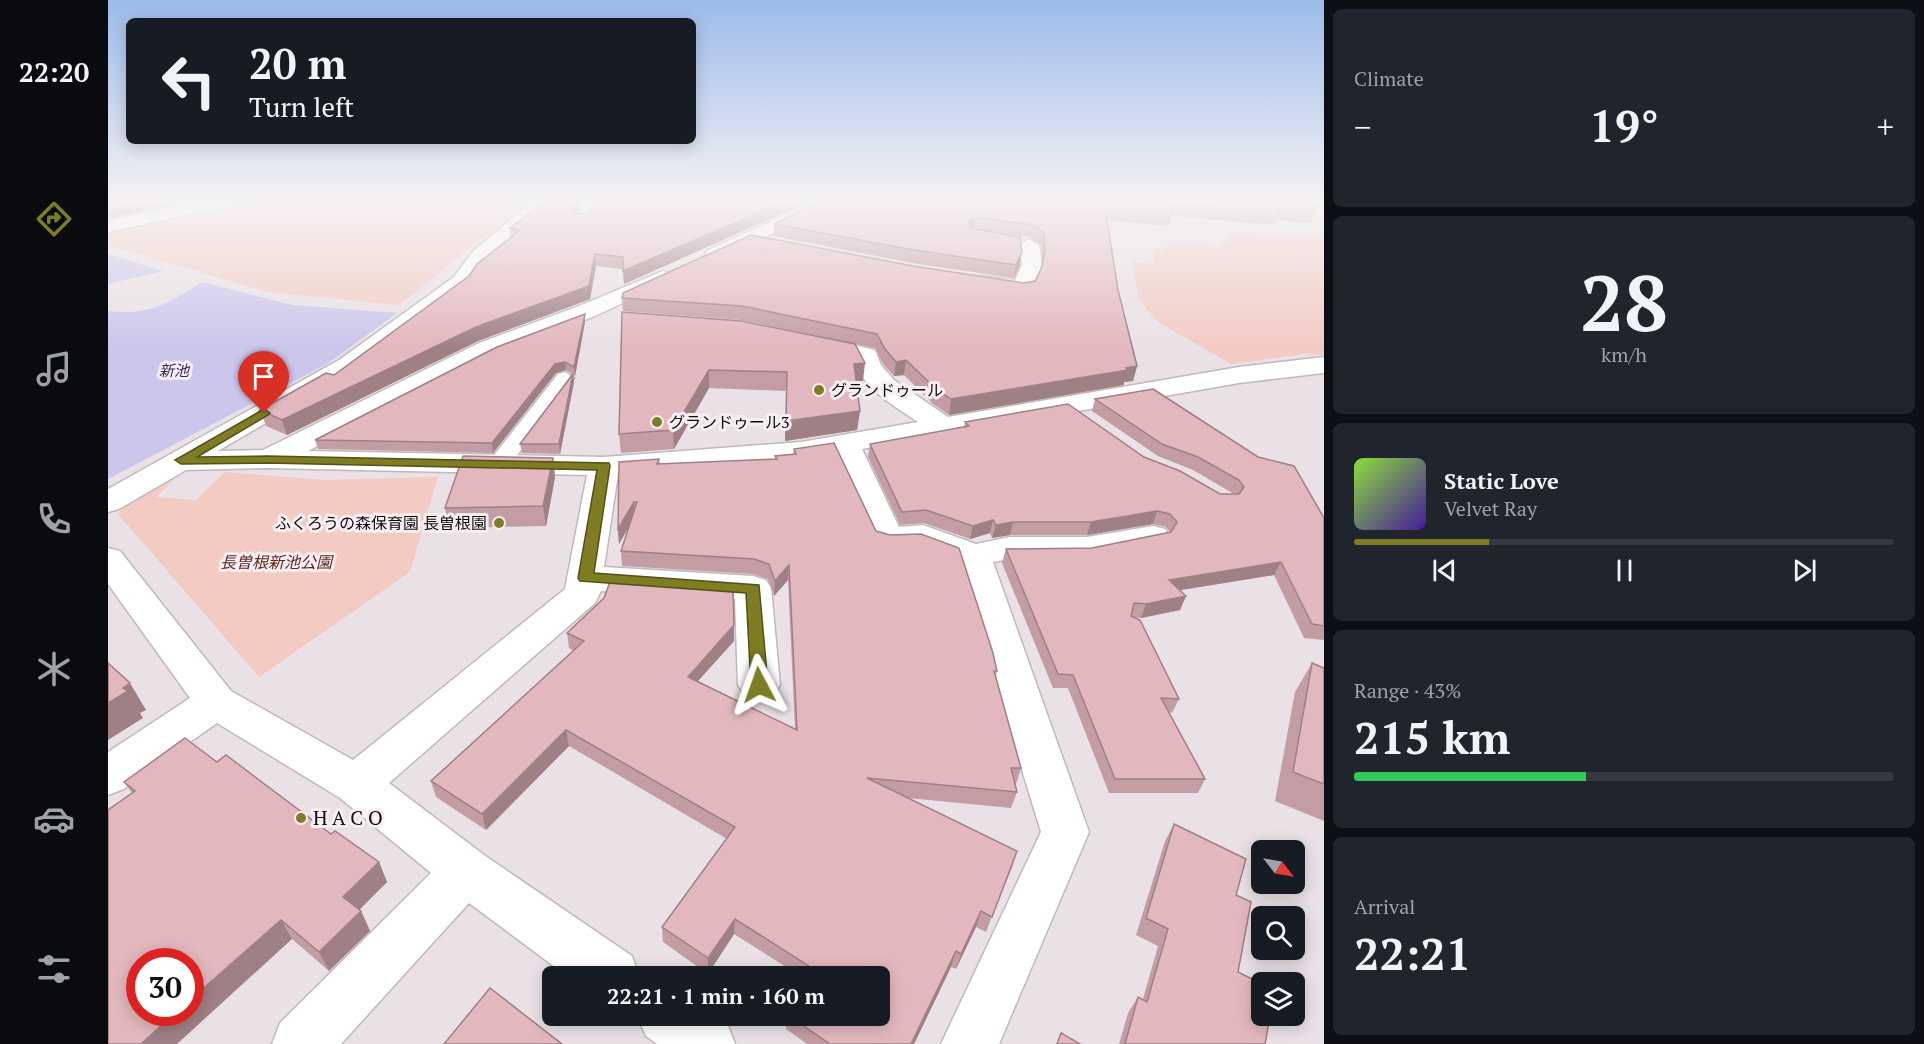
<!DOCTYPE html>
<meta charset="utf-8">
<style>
:root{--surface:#171b24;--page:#20242c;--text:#f1f3f6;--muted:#9ea1a6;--line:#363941;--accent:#7f7d24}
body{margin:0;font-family:"PT Serif","Noto Sans JP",serif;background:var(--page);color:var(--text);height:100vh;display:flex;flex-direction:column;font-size:22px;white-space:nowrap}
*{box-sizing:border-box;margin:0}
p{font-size:20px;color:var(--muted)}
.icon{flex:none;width:33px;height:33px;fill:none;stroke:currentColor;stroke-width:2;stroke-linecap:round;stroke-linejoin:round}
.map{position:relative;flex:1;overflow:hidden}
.sheet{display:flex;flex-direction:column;gap:9px;padding:9px;background:#0d0f14;width:600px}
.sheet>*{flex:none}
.hud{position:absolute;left:18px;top:18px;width:570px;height:126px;border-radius:9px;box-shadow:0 3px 15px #0003;background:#171b24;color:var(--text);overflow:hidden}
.needle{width:39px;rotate:121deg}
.tools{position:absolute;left:1143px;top:840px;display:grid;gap:12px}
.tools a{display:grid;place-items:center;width:54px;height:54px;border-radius:9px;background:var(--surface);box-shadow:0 3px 15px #0003;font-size:30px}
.speed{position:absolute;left:18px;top:948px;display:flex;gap:12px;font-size:30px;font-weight:700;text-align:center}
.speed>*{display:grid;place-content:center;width:78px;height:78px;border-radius:50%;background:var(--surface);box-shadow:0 3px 15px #0003;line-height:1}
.speed .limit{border:9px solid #d22;background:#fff;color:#111}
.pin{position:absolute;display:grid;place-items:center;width:51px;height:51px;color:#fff;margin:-62px -26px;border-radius:50% 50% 50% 0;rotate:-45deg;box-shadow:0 0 6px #0007}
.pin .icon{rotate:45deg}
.me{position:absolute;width:66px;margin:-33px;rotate:356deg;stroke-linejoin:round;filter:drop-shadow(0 0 4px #0008)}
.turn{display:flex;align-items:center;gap:21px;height:126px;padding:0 24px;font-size:27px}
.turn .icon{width:78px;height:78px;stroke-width:2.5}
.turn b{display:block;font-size:42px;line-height:51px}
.big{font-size:45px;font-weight:700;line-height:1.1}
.sheet .tile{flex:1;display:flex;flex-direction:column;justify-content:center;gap:9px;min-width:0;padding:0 21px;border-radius:9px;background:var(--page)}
.sheet .dial{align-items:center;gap:0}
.dial b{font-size:78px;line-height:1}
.song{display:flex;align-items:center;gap:18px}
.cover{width:72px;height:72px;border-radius:9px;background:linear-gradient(135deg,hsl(90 70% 55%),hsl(260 70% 35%))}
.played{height:6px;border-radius:3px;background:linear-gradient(90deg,var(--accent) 25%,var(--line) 25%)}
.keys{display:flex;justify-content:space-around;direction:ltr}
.heat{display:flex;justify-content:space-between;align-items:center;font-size:33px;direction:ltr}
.charge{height:9px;border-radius:4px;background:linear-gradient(90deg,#34c759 43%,var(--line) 0)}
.trip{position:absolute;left:434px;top:966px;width:348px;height:60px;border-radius:9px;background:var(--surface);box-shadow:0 3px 15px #0003;font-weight:700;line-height:60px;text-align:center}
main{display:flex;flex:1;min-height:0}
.menu{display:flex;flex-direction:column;width:108px;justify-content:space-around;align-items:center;background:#090b0e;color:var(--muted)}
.menu .icon{width:42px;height:42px}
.menu .active{color:var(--accent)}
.menu b{font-size:27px;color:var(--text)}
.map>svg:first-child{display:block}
.green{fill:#f3cbc3}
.water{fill:#cbc6ec}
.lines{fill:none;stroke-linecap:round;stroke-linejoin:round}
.service-casing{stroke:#c0b8bd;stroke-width:3}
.minor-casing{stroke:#c0b8bd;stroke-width:3}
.service{fill:#fff;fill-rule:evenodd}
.minor{fill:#fff;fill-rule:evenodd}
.wall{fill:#c39da3}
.shaded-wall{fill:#9f8085}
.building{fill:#e3b7be;stroke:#9f8085;stroke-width:1.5}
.route{fill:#7f7d24;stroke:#535117;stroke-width:1.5}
.poi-dot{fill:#7f7d24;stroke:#f6eef2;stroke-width:2}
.labels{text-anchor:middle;stroke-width:6;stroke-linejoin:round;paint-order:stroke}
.far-water-label{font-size:15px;font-style:italic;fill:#322857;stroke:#f6eef2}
.poi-label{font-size:16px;fill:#0e0c0d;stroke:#f6eef2;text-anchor:start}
.park-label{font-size:16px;font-style:italic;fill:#5f291f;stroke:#f6eef2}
.near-poi-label{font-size:20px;fill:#0e0c0d;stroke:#f6eef2;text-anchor:start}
</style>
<main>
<nav class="menu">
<b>22:20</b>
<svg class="icon active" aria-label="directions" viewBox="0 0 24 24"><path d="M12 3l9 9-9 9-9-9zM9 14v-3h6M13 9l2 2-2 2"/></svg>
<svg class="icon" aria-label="music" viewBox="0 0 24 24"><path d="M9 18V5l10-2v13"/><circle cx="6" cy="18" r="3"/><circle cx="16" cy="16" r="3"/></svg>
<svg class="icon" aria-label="phone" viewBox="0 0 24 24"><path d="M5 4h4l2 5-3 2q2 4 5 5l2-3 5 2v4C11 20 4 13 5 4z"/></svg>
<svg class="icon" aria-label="climate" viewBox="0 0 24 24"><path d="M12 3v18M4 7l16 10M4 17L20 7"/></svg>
<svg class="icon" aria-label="car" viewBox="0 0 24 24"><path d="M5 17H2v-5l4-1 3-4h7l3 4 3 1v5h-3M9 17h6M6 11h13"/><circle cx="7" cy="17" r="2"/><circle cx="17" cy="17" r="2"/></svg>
<svg class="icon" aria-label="filters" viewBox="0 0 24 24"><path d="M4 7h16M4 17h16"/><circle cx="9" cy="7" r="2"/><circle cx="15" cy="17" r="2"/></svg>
</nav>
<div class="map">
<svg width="1216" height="1044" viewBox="0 0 1216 1044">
<rect width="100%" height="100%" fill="#e9e1e5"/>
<g class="green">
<polygon points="163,201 420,201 291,305 159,292 0,245 0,234"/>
<polygon points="1124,234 1216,238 1216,355 1198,354 1123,364 1050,322 1031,300 1024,262 1045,264 1046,250 1056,251 1061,244 1086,243 1111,248"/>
<path d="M117 472 217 480 330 477 302 572 151 677 10 514C23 493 44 487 66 479L48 497 88 500Z"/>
</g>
<g class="water">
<polygon points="0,254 55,271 0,284"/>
<path d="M94 282 185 305 289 313 219 364 0 479V311C42 316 60 303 94 282Z"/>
</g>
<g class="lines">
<defs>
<polygon id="service" points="457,372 466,378 399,469 383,469 380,464 383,459 450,374"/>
<g id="minor">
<polygon points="94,201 130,201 122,206 0,232 0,220"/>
<path d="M425 201H444L379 259 362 287 249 370 110 451 155 450 371 343 471 306 555 271 562 273 565 277 562 281 487 316 389 353 200 451 496 457 693 442 810 422C788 407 753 388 747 360L700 348 697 343 700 338 709 336 767 350 773 365 786 380 840 417 1131 367 1216 357V373L1131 383 754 449 791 527 815 525 868 544 902 537H979L1045 526 1057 529 1062 536 1057 543 979 559H902L885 562 981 832 891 1044H833L933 832 850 561 811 546 780 548 768 545 726 454 693 460 510 474 496 567 645 576 658 580 663 588 672 685 665 696 651 700 637 696 630 685 627 599 493 591 487 603 281 783 376 855 524 956 531 976H459L361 903 233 1044H164L172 1023 323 873 232 798 109 723 16 789 0 795V752L82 698 0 584V548L12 551 123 691 245 760 457 589 479 475 159 468 78 470 11 509 0 512V489L231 360 346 277 365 251Z"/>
<polygon points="478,201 495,201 480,223 468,223 465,219"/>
<polygon points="709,201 732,201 614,258 600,258 597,254 600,250"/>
<polygon points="921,239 931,245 934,265 922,293 914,294 867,287 864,282 867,277 875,276 907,280 914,265 911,245"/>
<polygon points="529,1016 607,1016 619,1023 627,1044 549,1044 538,1036"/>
</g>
</defs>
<use href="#service" class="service-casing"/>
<use href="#minor" class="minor-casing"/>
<use href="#service" class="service"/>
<use href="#minor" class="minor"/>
</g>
<g class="wall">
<polygon points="437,201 476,201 467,213 481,213 488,201 702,201 516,284 515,269 488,266 482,299 370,341 179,435 158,426 152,410 226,375 361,276 403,237 402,228"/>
<polygon points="713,201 1212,201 1213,203 1209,214 1206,214 1203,223 1169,220 1167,225 1064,216 1061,226 999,220 1010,290 1029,366 1025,381 1016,382 1016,385 841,415 825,404 796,375 786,376 775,364 767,348 633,320 515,311 514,298 805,266 916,283 927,281 933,269 935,264 933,245 922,237 865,229 912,265 906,278 804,263 666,236 666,224"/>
<polygon points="514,312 755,381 748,382 752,411 749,430 677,441 678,391 601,388 566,449 513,453 511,434"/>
<polygon points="477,322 467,376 465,374 466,382 452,454 414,453 412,444 464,374 458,370 448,373 385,453 210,449 207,440"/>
<polygon points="987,399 1216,518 1216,640 1196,638 1166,575 1072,590 1078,596 1072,610 1033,618 1025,617 1071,699 1064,713 1061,712 1097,779 1090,793 1001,793 960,688 945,688 894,563 898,549 984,548 1062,532 1058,527 1045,524 979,535 902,535 884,538 882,533 862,539 816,523 792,525 760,457 762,444 856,427 857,422 1036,457 1112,494 1126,494 1085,470 1050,456 984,411"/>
<polygon points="686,449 768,531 889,671 888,676 913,768 908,784 907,784 909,792 903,808 800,798 909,851 878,932 868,927 848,969 843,967 806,1044 699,1044 678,1029 679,1016 771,1016 771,976 692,976 626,934 600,974 555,942 554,927 619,839 461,746 378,830 328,797 323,781 466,651 461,648 459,633 626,625 626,641 590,681 687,729 680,580 666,596 660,579 645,574 514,566 513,551 520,528 511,544 510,529 551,459 552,464 667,459 667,456 685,454"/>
<polygon points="445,458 447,477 438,526 341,528 337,508"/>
<polygon points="1204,663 1216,668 1216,821 1167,801 1187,692"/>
<polygon points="109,762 223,834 271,862 279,882 251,910 253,911 262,931 221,971 184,939 24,793 16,782"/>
<polygon points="1066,824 1128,895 1130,972 1157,1044 1011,1044 1020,1013 1030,997 1035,999 1050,946 1028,935 1057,841"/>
</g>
<g class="shaded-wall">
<polygon points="45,201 80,201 0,218 0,210"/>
<polygon points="466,201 476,201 463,218 462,206"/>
<polygon points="677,201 702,201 516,284 515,271"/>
<polygon points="867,217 865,229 858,231 860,219"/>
<polygon points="914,252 912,265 906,278 908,265"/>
<polygon points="487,254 488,266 482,299 370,341 179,435 174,420"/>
<polygon points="477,314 477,322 467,376 466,367"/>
<polygon points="798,360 796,375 786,376 788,362"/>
<polygon points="457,362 458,370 448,373 385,453 384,443 447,364"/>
<polygon points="757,363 755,381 744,383 746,364"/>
<polygon points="1029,366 1025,381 1016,382 1016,385 841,415 843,399"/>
<polygon points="601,370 601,388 566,449 565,430"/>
<polygon points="465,374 466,382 452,454 451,444"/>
<polygon points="752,411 749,430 677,441 678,421"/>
<polygon points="445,458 447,477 438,526 435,506"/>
<polygon points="526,502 527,516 511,544 510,529"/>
<polygon points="1049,511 1045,524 979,535 983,522"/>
<polygon points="885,520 882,533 862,539 865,526"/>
<polygon points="905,522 902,535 884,538 888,525"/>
<polygon points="1173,562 1166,575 1055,593 1061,580"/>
<polygon points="681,565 680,580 666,596 667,581"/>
<polygon points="1078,596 1072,610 1033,618 1038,604"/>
<polygon points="626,625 626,641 580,692 580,677"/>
<polygon points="22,683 38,710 32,713 35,718 0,740 0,703 15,688"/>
<polygon points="458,730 461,746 378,830 374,814"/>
<polygon points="909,851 904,867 878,932 884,917"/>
<polygon points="271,862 279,882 244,917 235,897"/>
<polygon points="253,911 262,931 221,971 211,952"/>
<polygon points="873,911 868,927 848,969 853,954"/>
<polygon points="627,919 626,934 600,974 600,958"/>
<polygon points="173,920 184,939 69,1044 33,1044 68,1012 82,1012 82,1000"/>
<polygon points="848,951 843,967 806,1044 803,1044"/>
</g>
<g class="building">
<polygon points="0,201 45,201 0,210"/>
<polygon points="437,201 466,201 462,206 467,214 481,213 488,201 677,201 515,271 515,257 487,254 481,286 368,327 174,420 152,410 218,373 226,375 361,276 369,264 412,230 402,228"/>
<polygon points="713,201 1212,201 1213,203 1202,202 1207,211 1168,208 1172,214 1062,204 1065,215 997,208 1010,290 1029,366 1018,368 1020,370 843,399 828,389 798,360 788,362 777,349 769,334 634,306 514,298 515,293 643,235 805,266 916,283 927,281 933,269 937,252 936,233 925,225 867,217 860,219 862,228 912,237 914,252 908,265 806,250 666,224"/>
<polygon points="514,312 633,321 747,344 757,363 746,364 752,411 678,421 679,372 601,370 565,430 511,434"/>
<polygon points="477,314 466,367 457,362 447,364 384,443 207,440 389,347"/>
<polygon points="465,374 451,444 412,444"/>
<polygon points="1045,389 1150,457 1186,466 1216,518 1216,626 1204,624 1173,562 1061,580 1078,596 1038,604 1026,603 1023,616 1032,620 1071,699 1053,698 1097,779 1007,779 965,675 950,674 898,549 984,548 1063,532 1069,522 1062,514 1049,511 983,522 905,522 888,525 885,520 865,526 818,510 794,512 762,444 861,426 857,422 960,404 1036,457 1072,471 1112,494 1131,494 1136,487 1131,480 1090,457 1054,444 987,399"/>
<polygon points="726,443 768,531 782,535 813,534 851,548 885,653 889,671 886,671 913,768 903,768 909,792 759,778 909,851 884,917 873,911 853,954 848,951 803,1044 722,1044 681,1016 771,1016 771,976 703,976 707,970 627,919 600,958 554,927 627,827 458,730 374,814 323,781 476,641 459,633 496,598 503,579 625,586 626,625 580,677 689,730 681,565 667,581 661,564 646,559 513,551 529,502 526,502 510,529 511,462 551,459 549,464 669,459 667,456 688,454 686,449"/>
<polygon points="355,456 445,458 435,506 337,508"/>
<polygon points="0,663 22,683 15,688 20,691 0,703"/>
<polygon points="1204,663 1216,668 1216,784 1185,772"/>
<polygon points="77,738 109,762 118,755 223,834 227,831 271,862 235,897 253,911 211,952 173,920 82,1000 82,962 32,962 32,1012 68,1012 33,1044 0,1044 0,810 27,791 16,782"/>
<polygon points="1066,824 1138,859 1128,895 1143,902 1130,972 1154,984 1154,1016 1162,1016 1157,1044 1017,1044 1030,997 1039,1002 1060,929 1038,918"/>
<polygon points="382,988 454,1044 336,1044"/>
<polygon points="953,1033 972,1044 949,1044"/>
</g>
<linearGradient id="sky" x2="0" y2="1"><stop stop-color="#9cbbea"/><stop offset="0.58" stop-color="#f5f2f3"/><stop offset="1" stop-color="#f5f2f3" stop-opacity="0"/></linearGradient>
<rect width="1216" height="348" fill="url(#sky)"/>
<polygon class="route" points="156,409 162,413 160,415 89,457 159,456 501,463 502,466 486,573 651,585 660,685 657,690 645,690 643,685 638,593 472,581 470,578 489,470 159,463 73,464 67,460"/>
<g class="poi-dot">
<circle cx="711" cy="390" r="6"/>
<circle cx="549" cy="422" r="6"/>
<circle cx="391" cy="523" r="6"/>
<circle cx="193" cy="818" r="6"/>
</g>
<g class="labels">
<g class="far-water-label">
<text x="66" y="376">新池</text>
</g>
<g class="poi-label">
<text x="723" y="396">グランドゥール</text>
<text x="561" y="428">グランドゥール3</text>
<text x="379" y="529" text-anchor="end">ふくろうの森保育園 長曽根園</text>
</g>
<g class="park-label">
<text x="168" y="568">長曽根新池公園</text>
</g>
<g class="near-poi-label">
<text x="205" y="825">H A C O</text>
</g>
</g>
</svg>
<div class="tools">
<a><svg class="needle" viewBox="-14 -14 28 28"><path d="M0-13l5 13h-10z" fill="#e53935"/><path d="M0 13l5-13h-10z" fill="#9ea1a6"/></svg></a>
<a><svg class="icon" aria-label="search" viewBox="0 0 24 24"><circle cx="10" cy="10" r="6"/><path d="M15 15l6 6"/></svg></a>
<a><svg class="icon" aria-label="layers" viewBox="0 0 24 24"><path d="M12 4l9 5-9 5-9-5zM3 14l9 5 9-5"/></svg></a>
</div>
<div class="speed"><div class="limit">30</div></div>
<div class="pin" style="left:156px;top:413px;background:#d93025"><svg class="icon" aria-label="arrive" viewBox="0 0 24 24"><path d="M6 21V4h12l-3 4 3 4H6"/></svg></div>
<svg class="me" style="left:651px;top:685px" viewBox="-20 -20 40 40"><path d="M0-17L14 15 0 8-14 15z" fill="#7f7d24" stroke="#fff" stroke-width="4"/></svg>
<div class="trip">22:21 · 1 min · 160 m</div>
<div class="hud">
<div class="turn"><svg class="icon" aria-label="left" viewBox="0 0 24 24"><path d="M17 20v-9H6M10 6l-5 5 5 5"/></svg><div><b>20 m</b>Turn left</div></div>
</div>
</div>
<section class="sheet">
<div class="tile"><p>Climate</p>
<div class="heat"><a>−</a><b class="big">19°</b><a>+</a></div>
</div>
<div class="tile dial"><b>28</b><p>km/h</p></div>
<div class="tile">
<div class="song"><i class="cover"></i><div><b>Static Love</b><p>Velvet Ray</p></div></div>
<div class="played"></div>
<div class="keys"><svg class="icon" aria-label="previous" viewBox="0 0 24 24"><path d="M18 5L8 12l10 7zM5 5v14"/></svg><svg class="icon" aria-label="pause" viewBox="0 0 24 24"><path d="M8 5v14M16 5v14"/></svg><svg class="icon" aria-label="next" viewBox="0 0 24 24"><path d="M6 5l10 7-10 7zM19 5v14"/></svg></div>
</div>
<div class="tile"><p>Range · 43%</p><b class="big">215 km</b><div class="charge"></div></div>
<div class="tile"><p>Arrival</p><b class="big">22:21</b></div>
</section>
</main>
